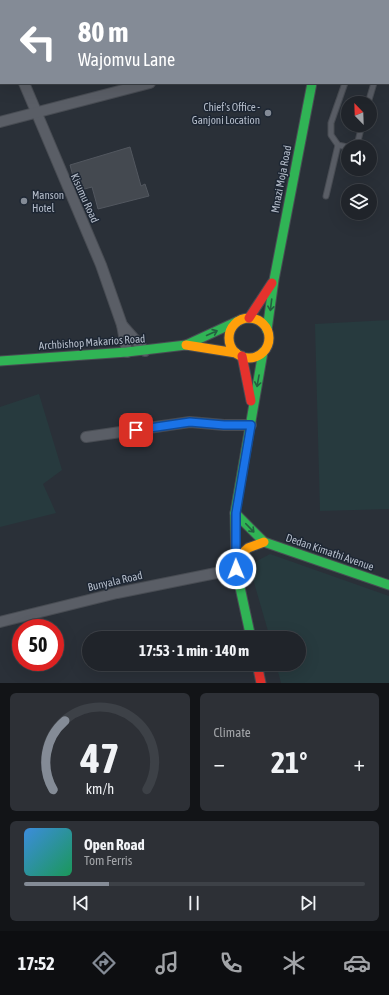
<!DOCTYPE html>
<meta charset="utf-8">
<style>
:root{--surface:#20242a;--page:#2d3036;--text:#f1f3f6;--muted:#a2a4a8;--line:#3d4147;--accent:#848b96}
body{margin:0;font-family:"Asap Condensed",sans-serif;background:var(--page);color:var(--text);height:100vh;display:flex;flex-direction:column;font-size:15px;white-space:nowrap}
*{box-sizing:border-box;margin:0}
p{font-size:13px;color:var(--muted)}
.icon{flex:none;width:22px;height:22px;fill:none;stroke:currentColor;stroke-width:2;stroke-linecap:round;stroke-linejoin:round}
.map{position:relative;height:683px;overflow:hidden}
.panel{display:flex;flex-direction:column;gap:10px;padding:10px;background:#121417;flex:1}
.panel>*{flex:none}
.hud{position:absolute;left:0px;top:0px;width:389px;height:84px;box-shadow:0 4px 16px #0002,0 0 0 1px var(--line);background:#848b96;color:#fff;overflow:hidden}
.needle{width:26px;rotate:337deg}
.controls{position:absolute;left:341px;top:96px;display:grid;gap:8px}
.controls a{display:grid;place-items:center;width:36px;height:36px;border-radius:50%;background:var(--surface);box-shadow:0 4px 16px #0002,0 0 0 1px var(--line);font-size:20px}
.speed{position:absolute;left:12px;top:619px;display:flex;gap:8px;font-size:20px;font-weight:700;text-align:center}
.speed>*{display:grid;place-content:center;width:52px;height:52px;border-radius:50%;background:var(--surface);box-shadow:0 4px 16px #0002,0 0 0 1px var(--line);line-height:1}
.speed .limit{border:6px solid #d22;background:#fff;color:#111}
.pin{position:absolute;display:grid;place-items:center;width:34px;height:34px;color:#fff;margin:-17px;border-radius:8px;box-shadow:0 2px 6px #0006}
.me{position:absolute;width:44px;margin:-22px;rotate:359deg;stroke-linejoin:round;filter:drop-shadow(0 0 3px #0008)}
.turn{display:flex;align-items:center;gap:14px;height:84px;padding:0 12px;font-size:18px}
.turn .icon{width:52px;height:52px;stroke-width:2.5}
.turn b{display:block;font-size:28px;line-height:34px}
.big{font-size:30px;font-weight:700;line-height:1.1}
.panel .widget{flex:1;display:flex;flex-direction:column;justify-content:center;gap:6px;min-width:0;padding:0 14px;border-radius:6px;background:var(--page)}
.panel .dial{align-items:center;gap:0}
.dial svg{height:104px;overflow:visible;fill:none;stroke:var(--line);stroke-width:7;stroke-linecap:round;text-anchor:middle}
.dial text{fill:var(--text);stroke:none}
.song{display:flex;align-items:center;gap:12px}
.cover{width:48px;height:48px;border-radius:6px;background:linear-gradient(135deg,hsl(210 70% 55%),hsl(150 70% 35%))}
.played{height:4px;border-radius:2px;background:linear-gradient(90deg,var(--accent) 25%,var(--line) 25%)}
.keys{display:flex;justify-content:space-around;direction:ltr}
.heat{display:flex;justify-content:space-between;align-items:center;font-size:22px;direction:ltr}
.panel .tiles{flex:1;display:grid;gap:10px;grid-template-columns:1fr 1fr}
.widget:last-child{grid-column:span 2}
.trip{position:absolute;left:82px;top:631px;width:224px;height:40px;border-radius:20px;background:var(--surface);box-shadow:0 4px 16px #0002,0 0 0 1px var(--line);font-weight:700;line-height:40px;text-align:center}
.tab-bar{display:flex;height:64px;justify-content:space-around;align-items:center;background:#0d0e11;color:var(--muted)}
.tab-bar .icon{width:28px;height:28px}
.tab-bar .selected{color:var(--accent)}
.tab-bar b{font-size:18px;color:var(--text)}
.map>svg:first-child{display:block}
.green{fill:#273a3e}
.building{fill:#444950;stroke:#52575f}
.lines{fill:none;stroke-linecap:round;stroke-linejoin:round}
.lane-casing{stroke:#484c53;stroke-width:7}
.street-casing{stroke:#484c53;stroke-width:12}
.fast-casing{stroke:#484c53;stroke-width:11}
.slow-casing{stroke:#484c53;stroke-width:11}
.jam-casing{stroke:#484c53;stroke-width:11}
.lane{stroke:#5a5e66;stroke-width:5}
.street{stroke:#5a5e66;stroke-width:10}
.fast{stroke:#30b455;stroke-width:9}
.slow{stroke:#ff9f0a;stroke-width:9}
.jam{stroke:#e5322d;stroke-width:9}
.oneway{stroke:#255f41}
.route-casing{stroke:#114b97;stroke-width:10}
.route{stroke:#1a73e8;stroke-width:7}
.poi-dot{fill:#848b96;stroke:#1d2633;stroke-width:1.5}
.labels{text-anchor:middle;stroke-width:3;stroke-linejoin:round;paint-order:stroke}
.poi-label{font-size:11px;fill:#b4bcc9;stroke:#1d2633;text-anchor:end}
.street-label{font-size:11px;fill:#b4bcc9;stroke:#1d2633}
</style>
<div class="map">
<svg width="389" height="683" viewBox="0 0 389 683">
<rect width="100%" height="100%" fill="#2a3038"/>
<g class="green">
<polygon points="389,320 389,509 320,511 315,324"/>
<polygon points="39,394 62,470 43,484 56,513 0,527 0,407"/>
<polygon points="270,554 389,596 389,683 281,683 276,664 299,664 299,638 270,638 249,565"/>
</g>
<polygon class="building" points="130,147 141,186 145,184 149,196 98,209 92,187 77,191 70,165"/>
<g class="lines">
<defs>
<g id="lane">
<polyline points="352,0 354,1"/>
<polyline points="345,83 331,123 331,135 338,145 347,147 358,141 362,125"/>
<polyline points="368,103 374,83"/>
<polyline points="326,196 338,145"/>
</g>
<g id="street">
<polyline points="181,1 185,0"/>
<polyline points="0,26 1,28"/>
<polyline points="24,83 101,265 122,325 127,352"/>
<polyline points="0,122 150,83"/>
<polyline points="122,325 145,351"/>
<polyline points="86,437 190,422 224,425 251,425"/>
<polyline points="0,622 117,593 236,569"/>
</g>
<g id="fast">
<polyline points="338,0 338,1"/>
<polyline points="267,330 274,280 312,83"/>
<polyline points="0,361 127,352 186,345 238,321"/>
<polyline points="235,513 264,542 389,585"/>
<polyline points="251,638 236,569 235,513 263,352"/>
</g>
<g id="slow">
<circle cx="249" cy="338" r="20"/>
<polyline points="186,345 236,353"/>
<polyline points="236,559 248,548 264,542"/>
</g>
<g id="jam">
<polyline points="249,318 272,283"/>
<polyline points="242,356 251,401"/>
<polyline points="257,664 261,683"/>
</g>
</defs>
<use href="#lane" class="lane-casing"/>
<use href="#street" class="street-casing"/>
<use href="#fast" class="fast-casing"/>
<use href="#slow" class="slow-casing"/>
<use href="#jam" class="jam-casing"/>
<use href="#lane" class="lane"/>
<use href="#street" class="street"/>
<use href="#fast" class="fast"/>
<use href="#slow" class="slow"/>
<use href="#jam" class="jam"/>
</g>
<defs><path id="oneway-shaft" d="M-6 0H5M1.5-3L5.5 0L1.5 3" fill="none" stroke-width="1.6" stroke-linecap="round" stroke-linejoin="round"/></defs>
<g class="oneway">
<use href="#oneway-shaft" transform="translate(271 305) rotate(97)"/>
<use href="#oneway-shaft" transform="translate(212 333) rotate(-24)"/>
<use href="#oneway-shaft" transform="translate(258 381) rotate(100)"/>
<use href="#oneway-shaft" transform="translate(250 528) rotate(46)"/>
</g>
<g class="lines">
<defs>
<polyline id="route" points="136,430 190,422 224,425 251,425 236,513 236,569"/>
</defs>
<use href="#route" class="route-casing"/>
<use href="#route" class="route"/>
</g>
<g class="poi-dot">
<circle cx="268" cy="113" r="4"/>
<circle cx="24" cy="201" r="4"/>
</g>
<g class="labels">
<g class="poi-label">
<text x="260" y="111">Chief's Office -<tspan x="260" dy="13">Ganjoni Location</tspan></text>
<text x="32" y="199" text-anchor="start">Manson<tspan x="32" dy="13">Hotel</tspan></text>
</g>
<g class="street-label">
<text transform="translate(281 179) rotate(-79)" y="4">Mnazi Moja Road</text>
<text transform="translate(85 198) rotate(66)" y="4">Kisumu Road</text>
<text transform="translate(92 342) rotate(-4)" y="4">Archbishop Makarios Road</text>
<text transform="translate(330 552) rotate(19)" y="4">Dedan Kimathi Avenue</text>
<text transform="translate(115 581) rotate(-13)" y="4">Bunyala Road</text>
</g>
</g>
</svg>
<div class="controls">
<a><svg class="needle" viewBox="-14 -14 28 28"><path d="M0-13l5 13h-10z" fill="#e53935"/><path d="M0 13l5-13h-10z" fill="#a2a4a8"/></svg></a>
<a><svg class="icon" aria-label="sound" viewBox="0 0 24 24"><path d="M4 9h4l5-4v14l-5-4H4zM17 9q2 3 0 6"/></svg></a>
<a><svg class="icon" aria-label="layers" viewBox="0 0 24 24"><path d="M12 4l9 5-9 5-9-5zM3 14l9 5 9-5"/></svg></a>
</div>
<div class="speed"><div class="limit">50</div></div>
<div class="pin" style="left:136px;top:430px;background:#d93025"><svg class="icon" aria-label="arrive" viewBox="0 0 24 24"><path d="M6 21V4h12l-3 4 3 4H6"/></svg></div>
<svg class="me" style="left:236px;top:569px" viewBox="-20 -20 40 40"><circle r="17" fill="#1a73e8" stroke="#fff" stroke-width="3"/><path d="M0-11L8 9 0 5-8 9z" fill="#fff"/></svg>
<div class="trip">17:53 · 1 min · 140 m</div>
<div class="hud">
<div class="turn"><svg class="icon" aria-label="left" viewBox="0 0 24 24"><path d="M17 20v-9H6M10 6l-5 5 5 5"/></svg><div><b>80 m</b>Wajomvu Lane</div></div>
</div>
</div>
<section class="panel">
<div class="tiles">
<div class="widget dial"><svg viewBox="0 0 100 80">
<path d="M14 69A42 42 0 1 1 86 69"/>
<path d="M14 69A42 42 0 0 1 23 16" stroke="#848b96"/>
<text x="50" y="56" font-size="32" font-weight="700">47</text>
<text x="50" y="72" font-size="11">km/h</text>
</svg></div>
<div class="widget"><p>Climate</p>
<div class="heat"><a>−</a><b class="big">21°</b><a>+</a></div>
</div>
<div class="widget">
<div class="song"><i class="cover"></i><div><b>Open Road</b><p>Tom Ferris</p></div></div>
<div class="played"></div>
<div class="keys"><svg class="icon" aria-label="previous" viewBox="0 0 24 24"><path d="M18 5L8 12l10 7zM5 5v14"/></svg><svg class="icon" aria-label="pause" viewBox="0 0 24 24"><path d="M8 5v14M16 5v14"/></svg><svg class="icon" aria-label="next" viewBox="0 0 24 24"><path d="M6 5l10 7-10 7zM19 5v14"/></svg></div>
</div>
</div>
</section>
<nav class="tab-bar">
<b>17:52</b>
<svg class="icon selected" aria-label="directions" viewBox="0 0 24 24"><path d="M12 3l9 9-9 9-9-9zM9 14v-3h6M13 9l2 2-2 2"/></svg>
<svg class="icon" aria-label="music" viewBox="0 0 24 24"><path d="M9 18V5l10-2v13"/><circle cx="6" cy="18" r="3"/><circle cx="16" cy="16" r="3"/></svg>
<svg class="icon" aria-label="phone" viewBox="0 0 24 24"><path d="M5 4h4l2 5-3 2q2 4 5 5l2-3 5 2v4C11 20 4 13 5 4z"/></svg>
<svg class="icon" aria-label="climate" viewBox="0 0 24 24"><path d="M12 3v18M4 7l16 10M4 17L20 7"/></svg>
<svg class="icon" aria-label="car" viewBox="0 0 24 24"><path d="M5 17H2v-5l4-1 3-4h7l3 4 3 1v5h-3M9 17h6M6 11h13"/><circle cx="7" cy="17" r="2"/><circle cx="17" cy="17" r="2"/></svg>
</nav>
